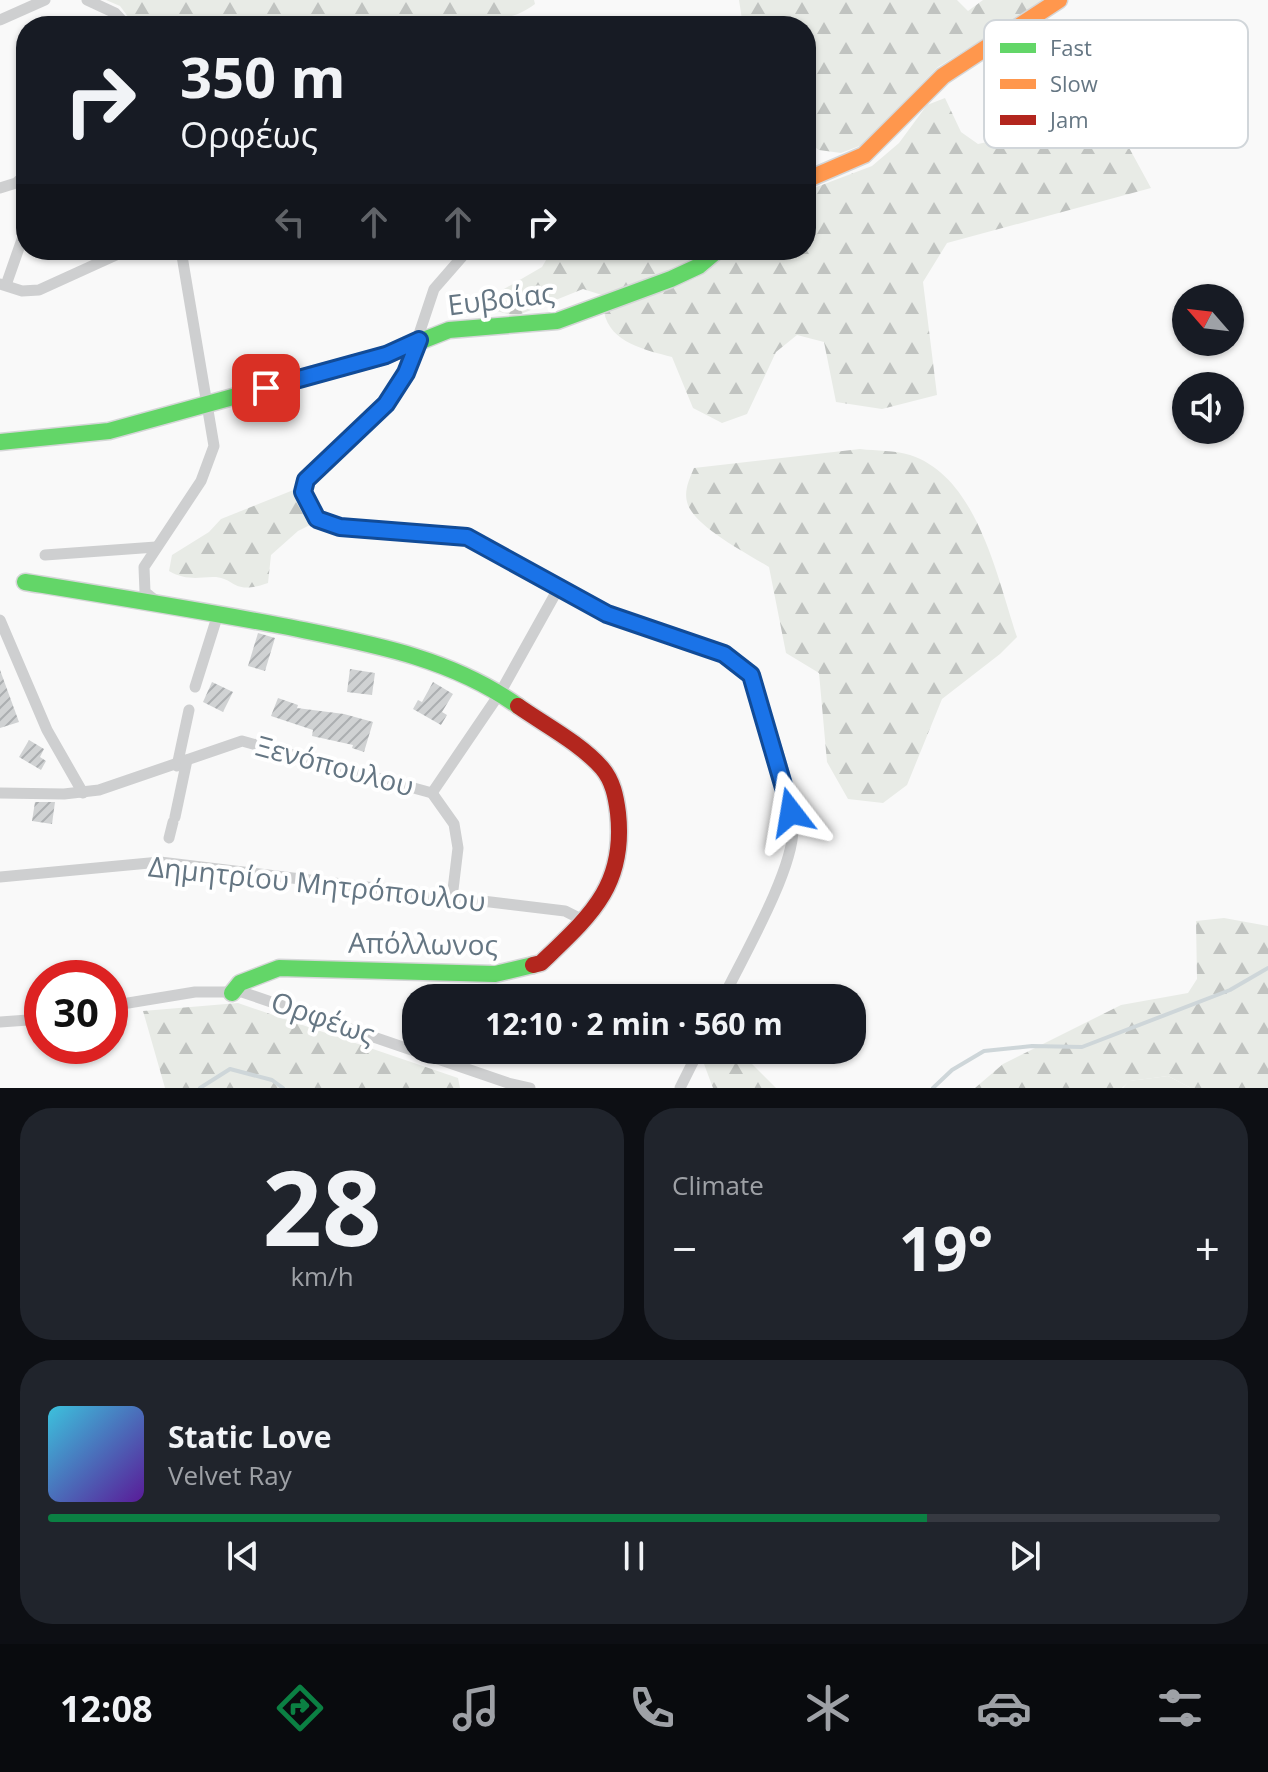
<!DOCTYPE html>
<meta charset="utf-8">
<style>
:root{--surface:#171b24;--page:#20242c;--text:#f1f3f6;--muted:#9ea1a6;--line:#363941;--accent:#0b8043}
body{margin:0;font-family:"Open Sans",sans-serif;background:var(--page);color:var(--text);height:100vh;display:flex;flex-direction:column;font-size:30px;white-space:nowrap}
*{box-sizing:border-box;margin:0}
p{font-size:26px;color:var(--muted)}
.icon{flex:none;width:44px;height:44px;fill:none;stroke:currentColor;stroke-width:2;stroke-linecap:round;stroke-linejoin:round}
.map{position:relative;height:1088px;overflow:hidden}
.drawer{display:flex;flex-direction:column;gap:20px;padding:20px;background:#0d0f14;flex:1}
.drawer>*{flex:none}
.banner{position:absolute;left:16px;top:16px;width:800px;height:244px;border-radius:32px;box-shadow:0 2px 6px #0004;background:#171b24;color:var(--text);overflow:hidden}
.needle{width:52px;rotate:298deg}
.tools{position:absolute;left:1172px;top:284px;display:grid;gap:16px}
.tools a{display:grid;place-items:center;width:72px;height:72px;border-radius:50%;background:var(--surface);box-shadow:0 2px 6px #0004;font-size:40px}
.speed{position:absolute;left:24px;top:960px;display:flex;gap:16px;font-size:40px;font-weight:700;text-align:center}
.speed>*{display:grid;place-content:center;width:104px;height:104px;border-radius:50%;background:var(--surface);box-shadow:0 2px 6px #0004;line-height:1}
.speed .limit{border:12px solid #d22;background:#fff;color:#111}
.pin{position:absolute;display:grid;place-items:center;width:68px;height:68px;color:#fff;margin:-34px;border-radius:16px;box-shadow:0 4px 12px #0006}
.me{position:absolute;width:88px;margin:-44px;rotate:346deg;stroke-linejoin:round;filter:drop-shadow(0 0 6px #0008)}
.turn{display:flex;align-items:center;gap:28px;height:168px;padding:0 32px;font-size:36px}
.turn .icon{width:104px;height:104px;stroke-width:2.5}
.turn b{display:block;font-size:56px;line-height:68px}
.lanes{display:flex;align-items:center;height:76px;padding:0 32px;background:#0003;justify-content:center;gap:40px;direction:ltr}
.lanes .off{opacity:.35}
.big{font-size:60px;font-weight:700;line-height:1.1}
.drawer .card{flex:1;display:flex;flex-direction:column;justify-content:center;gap:12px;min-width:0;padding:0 28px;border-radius:32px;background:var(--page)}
.drawer .dial{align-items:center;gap:0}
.dial b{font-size:104px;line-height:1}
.song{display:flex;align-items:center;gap:24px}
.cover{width:96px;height:96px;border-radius:12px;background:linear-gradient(135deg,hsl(190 70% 55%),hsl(270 70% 35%))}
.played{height:8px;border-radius:4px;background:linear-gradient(90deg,var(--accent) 75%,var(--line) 75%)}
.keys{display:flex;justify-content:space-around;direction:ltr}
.heat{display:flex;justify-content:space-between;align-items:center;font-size:44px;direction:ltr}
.drawer .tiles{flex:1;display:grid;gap:20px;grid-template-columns:1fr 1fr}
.card:last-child{grid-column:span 2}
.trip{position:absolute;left:402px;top:984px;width:464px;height:80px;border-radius:32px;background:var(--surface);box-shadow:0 2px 6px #0004;font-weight:700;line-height:80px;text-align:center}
.dock{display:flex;height:128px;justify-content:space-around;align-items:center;background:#090b0e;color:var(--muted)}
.dock .icon{width:56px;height:56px}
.dock .active{color:var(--accent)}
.dock b{font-size:36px;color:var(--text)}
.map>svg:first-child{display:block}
.green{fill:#e8ebe6}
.forest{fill:url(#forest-firs)}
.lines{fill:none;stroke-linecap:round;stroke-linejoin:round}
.stream{stroke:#ced6d9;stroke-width:4}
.building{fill:url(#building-hatch)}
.fast-casing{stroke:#d5d6d7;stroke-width:19}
.slow-casing{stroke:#d5d6d7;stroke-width:19}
.jam-casing{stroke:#d5d6d7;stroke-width:19}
.street{stroke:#cecfd0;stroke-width:11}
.fast{stroke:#63d668;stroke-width:16}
.slow{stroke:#ff974d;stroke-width:16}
.jam{stroke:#b3261e;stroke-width:16}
.route-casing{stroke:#114b97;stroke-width:20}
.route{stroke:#1a73e8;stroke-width:14}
.labels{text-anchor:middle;stroke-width:8;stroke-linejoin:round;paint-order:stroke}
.street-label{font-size:28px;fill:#657683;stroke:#fff}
.key{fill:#fff;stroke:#d1d6da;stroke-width:2}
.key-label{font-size:22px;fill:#657683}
</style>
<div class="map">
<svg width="1268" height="1088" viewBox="0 0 1268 1088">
<defs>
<pattern id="forest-firs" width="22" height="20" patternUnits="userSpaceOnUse" patternTransform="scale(2)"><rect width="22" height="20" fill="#e8ebe6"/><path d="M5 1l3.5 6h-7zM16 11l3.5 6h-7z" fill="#c0c3c0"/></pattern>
<pattern id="building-hatch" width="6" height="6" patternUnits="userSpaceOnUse" patternTransform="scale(2)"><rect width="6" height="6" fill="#d0d2d3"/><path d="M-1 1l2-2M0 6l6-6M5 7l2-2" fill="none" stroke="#acafb1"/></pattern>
</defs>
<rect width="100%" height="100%" fill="#f9f9f9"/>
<polygon class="green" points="1168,1076 1191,1088 1123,1088 1129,1081"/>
<g class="forest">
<path d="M106 0H534L535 4C502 29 487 9 454 26H135L120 6Z"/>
<polygon points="739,0 957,0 968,11 983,0 1046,0 938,67 862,145 841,153 819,150 806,141 806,26 743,26"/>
<path d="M945 98 961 132 978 144 1028 133 1067 114 1109 111 1151 188 947 243 923 282 937 395 882 409 836 402 824 342 797 335 776 352 747 414 722 423 693 408 672 357C646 350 610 343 604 312L696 278 732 250H806V191L872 166 899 143 927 105Z"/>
<polygon points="552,250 708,250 697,260 605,296 583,289 516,316 496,311 497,293 542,267"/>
<path d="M860 449C876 451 895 450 910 455 978 477 997 578 1017 637L1000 654 942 699 907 785 883 803 848 799 827 762 819 673 786 653 769 567C748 554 697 528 688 505 683 492 689 480 694 468Z"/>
<path d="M296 489 314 523 298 531 271 555 268 583C231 596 236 577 213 577 195 578 185 580 169 571L172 555 209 532 221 519Z"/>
<polygon points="1224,918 1268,926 1268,1088 1191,1088 1168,1076 1130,1081 1122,1088 975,1088 1003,1064 1121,1005 1188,993 1197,979 1196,921"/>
<polygon points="238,1003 458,1078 460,1088 165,1088 143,1011"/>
<polygon points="723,1054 747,1059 776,1088 713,1088 704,1064"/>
</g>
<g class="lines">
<g class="stream">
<polyline points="200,1088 230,1069 272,1080 283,1088"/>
<polyline points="933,1088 952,1070 984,1051 1032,1046 1082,1047 1230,990 1268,968"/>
</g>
</g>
<g class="building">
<polygon points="258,633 275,638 265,671 248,666"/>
<polygon points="350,669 375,673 372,695 347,692"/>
<polygon points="0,670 19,722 0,728"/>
<polygon points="212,682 233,692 223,712 203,702"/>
<polygon points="433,682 453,694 442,712 447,715 441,725 413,709 418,700 422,702"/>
<polygon points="278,698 298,705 297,708 344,714 373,722 364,752 352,748 353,745 312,736 313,730 271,716"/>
<polygon points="29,740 44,749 40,757 46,761 41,770 19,757"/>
<polygon points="35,802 55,802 52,824 32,821"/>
</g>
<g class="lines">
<defs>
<g id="fast">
<polyline points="0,442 109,431 386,355 449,330 557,321 671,279 699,266 718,250"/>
<path d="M25 582C111 596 198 610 283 626 366 643 448 656 518 706"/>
<polyline points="232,993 240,983 279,968 495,974 533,965"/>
</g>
<polyline id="slow" points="806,180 864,155 943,76 1059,0"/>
<path id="jam" d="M518 706C545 725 580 743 602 768 613 781 616 797 618 813 626 886 590 916 541 963L533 965"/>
</defs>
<use href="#fast" class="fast-casing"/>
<use href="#slow" class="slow-casing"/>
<use href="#jam" class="jam-casing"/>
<g class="street">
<polyline points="87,0 115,13 127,26"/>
<polyline points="0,20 45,0"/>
<polyline points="0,188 16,183 26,174"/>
<path d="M468 250 434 289 406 373 386 404 317 468 306 480 303 492 317 519 326 524 467 537 607 614 705 645 741 664 751 675C767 722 792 778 793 829 793 871 743 957 723 998"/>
<polyline points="0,284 22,291 39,290 127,250"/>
<polyline points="6,285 26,228"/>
<polyline points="45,555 156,547"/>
<polyline points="156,601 145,592 144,567 201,481 214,446 181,250"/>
<polyline points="0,620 47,730 83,793"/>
<polyline points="195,687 218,614"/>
<polyline points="177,766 189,710"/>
<polyline points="0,793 64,794 99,790 242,741 432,793 454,824 458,848 452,898"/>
<polyline points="432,793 500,693 558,589"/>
<polyline points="175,817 187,760"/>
<polyline points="169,838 173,822"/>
<polyline points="0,877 160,862 565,911 585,921"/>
<polyline points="110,1006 195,992 242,992 508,1083 530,1088"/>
<polyline points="0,1022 42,1019"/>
<polyline points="680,1088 699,1050"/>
</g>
<use href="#fast" class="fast"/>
<use href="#slow" class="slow"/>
<use href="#jam" class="jam"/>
</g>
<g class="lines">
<defs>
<polyline id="route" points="266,388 386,355 419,340 406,373 386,404 306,480 303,492 317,519 340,527 467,537 607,614 724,654 751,675 791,812"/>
</defs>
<use href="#route" class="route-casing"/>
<use href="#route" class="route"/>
</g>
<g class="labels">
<g class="street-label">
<text transform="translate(501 299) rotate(-7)" y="10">Ευβοίας</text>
<text transform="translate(335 766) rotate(15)" y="10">Ξενόπουλου</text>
<text transform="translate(317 884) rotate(6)" y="10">Δημητρίου Μητρόπουλου</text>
<text transform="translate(423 944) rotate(1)" y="10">Απόλλωνος</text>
<text transform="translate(323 1018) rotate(19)" y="10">Ορφέως</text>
</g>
</g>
<rect x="984" y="20" width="264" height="128" rx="12" class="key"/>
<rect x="1000" y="43" width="36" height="10" fill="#63d668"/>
<rect x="1000" y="79" width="36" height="10" fill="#ff974d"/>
<rect x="1000" y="115" width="36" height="10" fill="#b3261e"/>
<g class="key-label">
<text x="1050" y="56">Fast</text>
<text x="1050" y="92">Slow</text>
<text x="1050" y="128">Jam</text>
</g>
</svg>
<div class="tools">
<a><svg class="needle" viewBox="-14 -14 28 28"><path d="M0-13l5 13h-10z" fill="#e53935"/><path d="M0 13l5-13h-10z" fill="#9ea1a6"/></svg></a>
<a><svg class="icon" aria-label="sound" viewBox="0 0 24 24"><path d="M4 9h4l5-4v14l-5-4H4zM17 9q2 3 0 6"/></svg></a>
</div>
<div class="speed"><div class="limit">30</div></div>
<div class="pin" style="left:266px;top:388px;background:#d93025"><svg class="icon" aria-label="arrive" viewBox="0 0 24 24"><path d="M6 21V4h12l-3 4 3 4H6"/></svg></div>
<svg class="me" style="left:791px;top:812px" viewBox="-20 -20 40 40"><path d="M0-17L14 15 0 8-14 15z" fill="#1a73e8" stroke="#fff" stroke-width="4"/></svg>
<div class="trip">12:10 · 2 min · 560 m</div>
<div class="banner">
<div class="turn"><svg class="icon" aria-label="right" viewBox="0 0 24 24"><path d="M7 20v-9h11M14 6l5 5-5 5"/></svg><div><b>350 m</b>Ορφέως</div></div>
<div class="lanes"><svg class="icon off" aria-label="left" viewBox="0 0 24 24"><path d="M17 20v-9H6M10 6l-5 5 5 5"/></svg><svg class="icon off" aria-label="ahead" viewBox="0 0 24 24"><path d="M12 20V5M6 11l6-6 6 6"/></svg><svg class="icon off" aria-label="ahead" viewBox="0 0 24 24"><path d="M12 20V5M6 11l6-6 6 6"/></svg><svg class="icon" aria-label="right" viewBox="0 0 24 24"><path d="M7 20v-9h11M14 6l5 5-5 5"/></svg></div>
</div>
</div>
<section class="drawer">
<div class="tiles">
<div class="card dial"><b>28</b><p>km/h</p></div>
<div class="card"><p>Climate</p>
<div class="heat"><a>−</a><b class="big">19°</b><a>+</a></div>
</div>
<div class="card">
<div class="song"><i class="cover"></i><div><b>Static Love</b><p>Velvet Ray</p></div></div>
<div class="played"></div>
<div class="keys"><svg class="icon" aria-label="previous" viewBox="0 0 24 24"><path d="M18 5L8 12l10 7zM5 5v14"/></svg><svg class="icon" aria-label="pause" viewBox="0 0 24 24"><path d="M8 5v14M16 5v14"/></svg><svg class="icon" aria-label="next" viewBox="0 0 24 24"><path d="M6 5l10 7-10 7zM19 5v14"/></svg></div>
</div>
</div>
</section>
<nav class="dock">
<b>12:08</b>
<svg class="icon active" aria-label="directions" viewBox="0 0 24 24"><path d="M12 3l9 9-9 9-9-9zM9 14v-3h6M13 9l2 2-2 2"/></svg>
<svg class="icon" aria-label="music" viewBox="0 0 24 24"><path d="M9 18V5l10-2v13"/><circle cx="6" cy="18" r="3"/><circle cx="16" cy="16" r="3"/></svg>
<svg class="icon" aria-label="phone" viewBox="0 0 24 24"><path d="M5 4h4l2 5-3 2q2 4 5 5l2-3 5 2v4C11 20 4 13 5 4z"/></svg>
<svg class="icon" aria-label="climate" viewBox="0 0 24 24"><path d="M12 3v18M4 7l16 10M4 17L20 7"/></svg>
<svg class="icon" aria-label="car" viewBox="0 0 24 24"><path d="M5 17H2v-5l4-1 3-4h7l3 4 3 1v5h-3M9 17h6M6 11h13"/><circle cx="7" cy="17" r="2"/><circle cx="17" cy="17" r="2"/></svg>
<svg class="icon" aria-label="filters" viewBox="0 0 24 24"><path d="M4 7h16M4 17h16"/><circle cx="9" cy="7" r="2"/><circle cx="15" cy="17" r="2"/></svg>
</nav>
